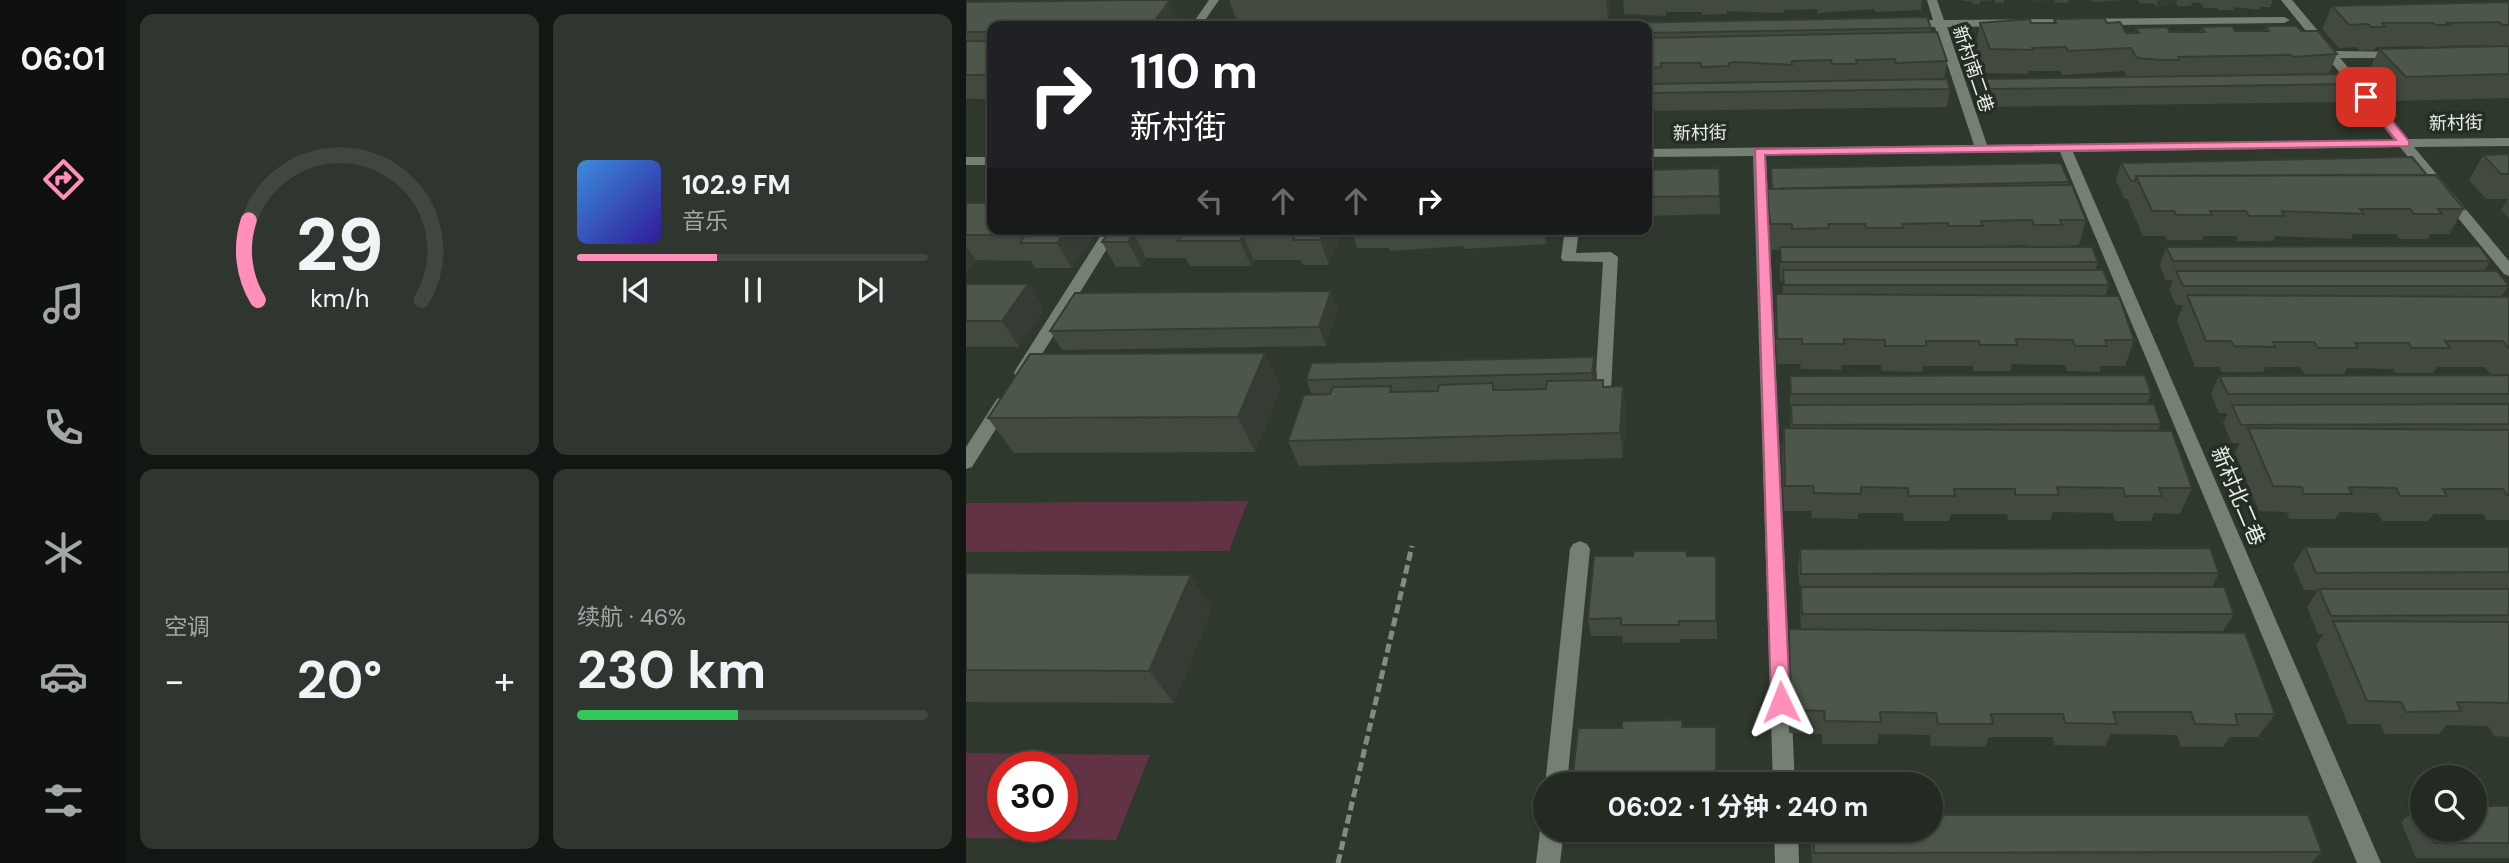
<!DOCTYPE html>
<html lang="zh">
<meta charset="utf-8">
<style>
:root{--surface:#232a22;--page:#2f362f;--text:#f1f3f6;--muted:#a3a7a5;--line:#404640;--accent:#ff8eba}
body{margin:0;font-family:"DM Sans","Noto Sans SC",sans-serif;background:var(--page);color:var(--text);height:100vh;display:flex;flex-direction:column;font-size:26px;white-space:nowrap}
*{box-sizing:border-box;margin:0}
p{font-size:23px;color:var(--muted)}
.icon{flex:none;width:38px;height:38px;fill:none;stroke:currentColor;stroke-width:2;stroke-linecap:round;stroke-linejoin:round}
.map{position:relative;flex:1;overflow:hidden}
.panel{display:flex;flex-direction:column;gap:14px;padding:14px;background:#131713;width:840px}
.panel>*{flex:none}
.banner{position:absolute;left:21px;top:21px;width:665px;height:214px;border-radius:14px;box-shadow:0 2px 5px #0004,0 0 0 2px var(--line);background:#202124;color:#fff;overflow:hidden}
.fabs{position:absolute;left:1444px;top:765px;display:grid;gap:14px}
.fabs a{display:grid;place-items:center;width:77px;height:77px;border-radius:50%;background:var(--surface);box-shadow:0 2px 5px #0004,0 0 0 2px var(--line);font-size:35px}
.speed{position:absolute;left:21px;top:751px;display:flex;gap:14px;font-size:35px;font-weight:700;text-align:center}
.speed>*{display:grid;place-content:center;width:91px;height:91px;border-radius:50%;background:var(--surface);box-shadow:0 2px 5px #0004,0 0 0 2px var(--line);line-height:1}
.speed .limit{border:10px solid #d22;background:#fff;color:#111}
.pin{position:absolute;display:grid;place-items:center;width:60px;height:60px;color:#fff;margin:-30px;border-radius:14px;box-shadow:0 4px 10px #0006}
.me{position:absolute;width:77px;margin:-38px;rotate:358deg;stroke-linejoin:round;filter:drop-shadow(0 0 5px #0008)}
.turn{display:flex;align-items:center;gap:24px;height:147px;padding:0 28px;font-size:32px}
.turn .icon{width:91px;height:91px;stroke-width:2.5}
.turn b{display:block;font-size:49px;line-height:60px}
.lanes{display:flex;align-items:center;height:66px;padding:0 28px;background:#0003;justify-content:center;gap:35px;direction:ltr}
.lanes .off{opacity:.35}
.big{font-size:52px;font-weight:700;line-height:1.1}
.panel .card{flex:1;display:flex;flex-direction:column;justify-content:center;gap:10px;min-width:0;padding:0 24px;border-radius:14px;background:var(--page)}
.panel .dial{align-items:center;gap:0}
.dial svg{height:182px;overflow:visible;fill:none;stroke:var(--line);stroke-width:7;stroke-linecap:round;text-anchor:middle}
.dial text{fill:var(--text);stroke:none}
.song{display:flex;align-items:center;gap:21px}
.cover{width:84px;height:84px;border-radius:10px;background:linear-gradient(135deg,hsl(210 70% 55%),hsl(250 70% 35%))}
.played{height:7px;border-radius:4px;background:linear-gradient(90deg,var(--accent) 40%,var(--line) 40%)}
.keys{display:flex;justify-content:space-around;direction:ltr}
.heat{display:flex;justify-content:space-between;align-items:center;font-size:38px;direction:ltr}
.charge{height:10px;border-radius:5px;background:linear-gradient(90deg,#34c759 46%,var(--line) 0)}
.panel .tiles{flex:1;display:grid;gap:14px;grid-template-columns:repeat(2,1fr)}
.trip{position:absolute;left:567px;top:772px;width:410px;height:70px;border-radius:35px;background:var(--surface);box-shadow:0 2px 5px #0004,0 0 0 2px var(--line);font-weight:700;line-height:70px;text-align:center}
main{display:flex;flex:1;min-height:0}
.menu{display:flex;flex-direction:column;width:126px;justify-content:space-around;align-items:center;background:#0e110e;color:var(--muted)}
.menu .icon{width:49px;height:49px}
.menu .current{color:var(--accent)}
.menu b{font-size:32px;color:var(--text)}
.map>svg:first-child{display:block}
.green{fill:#613345;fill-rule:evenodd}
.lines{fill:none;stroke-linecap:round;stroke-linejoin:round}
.path{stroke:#848c82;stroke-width:5;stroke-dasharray:9 4.5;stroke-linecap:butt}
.minor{fill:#758073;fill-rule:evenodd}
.wall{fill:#424a40;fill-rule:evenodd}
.shaded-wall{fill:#363c34}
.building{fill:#4d564b;stroke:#363c34;stroke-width:2}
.route{fill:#ff8eba;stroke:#a65c79;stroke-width:2}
.labels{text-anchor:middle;stroke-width:7;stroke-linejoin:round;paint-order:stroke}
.far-street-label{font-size:18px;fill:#e9efe8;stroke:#252e24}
.street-label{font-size:21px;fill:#e9efe8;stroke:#252e24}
</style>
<main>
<nav class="menu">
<b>06:01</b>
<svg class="icon current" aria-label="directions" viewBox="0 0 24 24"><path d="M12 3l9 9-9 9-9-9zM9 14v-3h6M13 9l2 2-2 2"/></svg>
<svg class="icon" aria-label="music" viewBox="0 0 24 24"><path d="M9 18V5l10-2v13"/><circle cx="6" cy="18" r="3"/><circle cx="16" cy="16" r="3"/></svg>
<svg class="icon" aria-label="phone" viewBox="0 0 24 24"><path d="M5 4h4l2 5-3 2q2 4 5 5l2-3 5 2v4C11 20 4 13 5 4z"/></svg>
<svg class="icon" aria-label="climate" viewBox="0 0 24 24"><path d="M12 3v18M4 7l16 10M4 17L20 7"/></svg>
<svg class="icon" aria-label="car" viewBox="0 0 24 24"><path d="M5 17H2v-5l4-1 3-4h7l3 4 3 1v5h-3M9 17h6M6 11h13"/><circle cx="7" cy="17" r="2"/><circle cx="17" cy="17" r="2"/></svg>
<svg class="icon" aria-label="filters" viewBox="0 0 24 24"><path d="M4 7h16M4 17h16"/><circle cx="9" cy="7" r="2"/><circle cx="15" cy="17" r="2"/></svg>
</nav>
<section class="panel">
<div class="tiles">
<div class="card dial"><svg viewBox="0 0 100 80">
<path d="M14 69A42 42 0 1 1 86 69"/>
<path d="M14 69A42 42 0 0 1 10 34" stroke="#ff8eba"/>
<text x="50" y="56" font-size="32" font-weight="700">29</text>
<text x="50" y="72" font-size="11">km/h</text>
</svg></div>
<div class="card">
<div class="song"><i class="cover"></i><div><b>102.9 FM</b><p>音乐</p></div></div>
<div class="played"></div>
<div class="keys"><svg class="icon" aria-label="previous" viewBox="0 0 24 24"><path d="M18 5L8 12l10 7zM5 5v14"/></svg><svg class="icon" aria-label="pause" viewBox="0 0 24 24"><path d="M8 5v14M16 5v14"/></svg><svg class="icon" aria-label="next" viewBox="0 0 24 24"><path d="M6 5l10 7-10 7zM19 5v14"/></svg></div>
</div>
<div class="card"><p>空调</p>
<div class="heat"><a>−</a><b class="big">20°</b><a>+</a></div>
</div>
<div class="card"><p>续航 · 46%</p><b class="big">230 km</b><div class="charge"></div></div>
</div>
</section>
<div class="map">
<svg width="1543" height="863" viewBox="0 0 1543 863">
<rect width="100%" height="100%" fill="#2f382d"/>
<g class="green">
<polygon points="282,501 263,551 0,552 0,503"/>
<path d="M0 753 184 755 150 840 0 838ZM37 766H96V826H37Z"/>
</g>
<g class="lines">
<polyline class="path" points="372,863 446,546"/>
<g class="minor">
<polygon points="243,0 253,0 235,26 225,26"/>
<polygon points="961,0 971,0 978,20 1318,17 1324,20 1318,23 981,27 1021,145 1428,140 1315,0 1326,0 1369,51 1439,52 1441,54 1435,58 1374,58 1442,139 1543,138 1543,146 1448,147 1543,261 1543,276 1538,274 1434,147 1107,152 1415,863 1391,863 1094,152 800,155 829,784 807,784 787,156 681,157 681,149 1008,145 969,27 940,27 934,24 940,21 967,20"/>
<rect x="0" y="157" width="26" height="8"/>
<polygon points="139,229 153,229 62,377 50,377 48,373 50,369"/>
<polygon points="599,229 613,229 610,253 645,252 652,257 645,389 637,395 629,389 637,262 597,261 595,258"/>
<polygon points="37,397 46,403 6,467 0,469 0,447 31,399"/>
<polygon points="614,541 621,544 624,549 601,784 579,786 604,549 607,544"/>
<polygon points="579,821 579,830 598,830 594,863 570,863 574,830"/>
<polygon points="808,830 832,830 833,863 809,863"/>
</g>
</g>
<g class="wall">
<polygon points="263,0 645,0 642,19 272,23"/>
<polygon points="657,0 956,0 955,10 909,12 908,9 852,13 851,9 818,10 817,13 761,11 761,14 736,15 736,12 700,12 700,16 658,14"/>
<polygon points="996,0 1051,0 1038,0 1038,3 1030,3 1028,0 1014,1 1014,4 1007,4 1006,1 996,1"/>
<polygon points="1088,0 1117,0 1103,0 1102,3 1090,3"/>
<polygon points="1125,0 1156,0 1127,2"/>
<polygon points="1172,0 1307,0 1304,7 1294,7 1293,10 1268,7 1267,10 1253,10 1251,8 1238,8 1234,3 1226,3 1225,6 1212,6 1210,3 1190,7 1187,3 1175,4"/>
<polygon points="0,2 214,22 211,26 26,26 26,99 0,99"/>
<path d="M1543 2V45H1540L1539 46H1543V98L1428 101 1402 73 1413 49 1458 48 1455 46 1410 47 1408 50 1394 51 1391 47 1373 48 1356 29 1366 6ZM1521 45 1523 47 1472 48 1473 46Z"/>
<polygon points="1088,19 1141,23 1160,33 1169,33 1170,28 1204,32 1234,32 1235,27 1269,31 1298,31 1300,26 1335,31 1371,54 1363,74 1386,84 1378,102 1021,107 1017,96 1020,79 1161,77 1158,71 1096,75 1094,71 1063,71 1062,74 1020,73 1010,46 1014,23 1087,23"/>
<polygon points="681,26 965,28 964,32 981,61 978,79 984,89 981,107 681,111"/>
<polygon points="1543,154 1543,219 1535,210 1542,199 1520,199 1503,180 1517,155"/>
<polygon points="1155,163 1461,175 1498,209 1483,234 1464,234 1462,239 1434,239 1430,234 1387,234 1385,239 1309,236 1307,241 1272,241 1270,236 1238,236 1236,240 1201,240 1199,236 1177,236 1162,201 1163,199 1159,199 1150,181"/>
<polygon points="753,168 754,214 681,216 681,170"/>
<path d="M805 168 1103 182 1102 185 1120 220 1113 245 1091 246 1090 247 1132 262 1129 270 1143 285 1140 295 1168 340 1159 366H1135L1133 372 1101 371 1099 365 1046 364 1044 371H1007V366H957L956 372 916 371 915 365H876L875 370 835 369 834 364H811L809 319 810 294H817V281H814V250H803L801 214V189H805ZM1060 245V247H1012L1013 246Z"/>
<polygon points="0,203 26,229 132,229 106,268 69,268 65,261 10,260 0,272"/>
<polygon points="145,229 377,229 363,265 337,265 334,260 288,260 285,266 224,266 220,258 180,258 175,267 150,267 136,242"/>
<polygon points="385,229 582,229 580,244 498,249 497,246 424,251 423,248 391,248"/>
<polygon points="1200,247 1524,261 1518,271 1543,286 1535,297 1543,297 1543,374 1524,374 1519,367 1471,367 1467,373 1430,373 1427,369 1381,368 1378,374 1338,374 1334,367 1299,367 1297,372 1256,372 1253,367 1229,367 1211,321 1217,305 1210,305 1203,290 1207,280 1200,280 1194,266"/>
<polygon points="0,284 62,284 78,310 53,347 0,347"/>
<polygon points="372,310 360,346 96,350 84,331"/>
<polygon points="299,353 315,388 289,452 48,453 22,418"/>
<polygon points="628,357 630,380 638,387 657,386 660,412 657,458 333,466 322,441 346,395 340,380"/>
<polygon points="1543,375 1543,520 1520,520 1517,514 1468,514 1462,521 1416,521 1412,513 1374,512 1369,519 1323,519 1321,512 1293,511 1269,453 1274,443 1266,443 1257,423 1262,413 1253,413 1245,394 1253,376"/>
<polygon points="824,376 1185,394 1181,404 1195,424 1192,431 1226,488 1214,514 1188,513 1185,521 1149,521 1147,513 1087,512 1084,520 1042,520 1041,514 985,514 983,521 938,521 937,513 892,513 892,519 846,518 845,511 818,511 816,454 818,428 824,428"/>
<polygon points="1339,547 1543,547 1543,737 1528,736 1522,726 1481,725 1473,734 1419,734 1414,724 1382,724 1350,645 1358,634 1352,634 1341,607 1352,590 1338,590 1327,565"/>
<polygon points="834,549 1253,573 1246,587 1268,614 1257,631 1102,631 1309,714 1292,737 1264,737 1257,747 1215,747 1211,735 1145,734 1139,746 1088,745 1087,737 1023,737 1019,747 965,746 964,735 913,734 911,744 856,744 856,734 823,733 822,653 823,629 835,629 834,605 835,592 834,592 832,567"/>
<polygon points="721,556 750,556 751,639 714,639 714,643 657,643 656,636 625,636 622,619"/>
<polygon points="0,573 246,608 208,703 0,702"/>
<polygon points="1543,806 1543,858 1450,858 1435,822 1452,807 1456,817 1456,830 1508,830"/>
<polygon points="644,830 708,830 708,832 644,833"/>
<polygon points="844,830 964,830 1356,852 1345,863 846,863"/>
</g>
<g class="shaded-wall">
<polygon points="204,0 214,22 211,26 185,26"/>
<polygon points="640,0 645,0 642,19"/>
<polygon points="1065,0 1087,0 1065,3"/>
<polygon points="1192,0 1212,0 1210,3 1190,7"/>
<polygon points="101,229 132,229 106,268 91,243"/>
<polygon points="358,229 377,229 363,265 354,240"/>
<polygon points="577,229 582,229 580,244"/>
<polygon points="168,233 180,258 175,267 162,242"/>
<polygon points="277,235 288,260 285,266 274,241"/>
<polygon points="0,246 10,260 0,272"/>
<polygon points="62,284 78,310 53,347 36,321"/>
<polygon points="365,291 372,310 360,346 353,327"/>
<polygon points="299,353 315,388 289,452 272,417"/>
<polygon points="628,357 631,375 629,392 626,373"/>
<polygon points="657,386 660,412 657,458 654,433"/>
<polygon points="225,575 246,608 208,703 183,671"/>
</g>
<g class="building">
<polygon points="161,0 204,0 185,26 26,26 26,32 0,32 0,2"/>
<polygon points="1543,2 1543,25 1537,25 1533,22 1481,23 1484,25 1470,25 1467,23 1416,23 1419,27 1405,27 1402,24 1383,25 1366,6"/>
<polygon points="961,17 965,28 681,33 681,26 654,26 654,23"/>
<polygon points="1138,18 1141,23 1154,22 1160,33 1173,33 1170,28 1201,27 1204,32 1239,32 1235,27 1266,26 1269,31 1303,31 1300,26 1331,26 1335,31 1352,31 1371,54 1327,57 1325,55 1212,57 1213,60 1195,60 1171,58 1165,48 1102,51 1100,47 1066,48 1067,50 1024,49 1014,23 1064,19 1065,23 1090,23 1088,19"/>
<polygon points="971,32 981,61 930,63 929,59 896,60 890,60 891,64 866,64 865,60 826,61 826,65 769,62 763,63 763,66 735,67 735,63 695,63 695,67 681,68 681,38"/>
<rect x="0" y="41" width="26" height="34"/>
<polygon points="1543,46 1543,74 1440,77 1413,49"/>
<polygon points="1377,74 1386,84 1024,89 1020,79"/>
<polygon points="981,79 984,89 681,93 681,84"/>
<polygon points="1543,154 1543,174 1535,174 1517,155"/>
<polygon points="1446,157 1461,175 1170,176 1169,181 1165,181 1155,163"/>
<polygon points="1095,163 1103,182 806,189 805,168"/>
<polygon points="753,168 754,196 681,197 681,170"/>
<polygon points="1470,175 1498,209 1472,209 1476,214 1448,214 1444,209 1394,209 1398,214 1316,211 1318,216 1283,216 1280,211 1244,211 1246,215 1210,215 1208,211 1186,211 1170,176"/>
<polygon points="1106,185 1120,220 1094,220 1096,225 1068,225 1066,220 1015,221 1017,226 983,226 982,223 936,224 937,228 900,228 899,224 862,224 863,228 826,229 826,224 804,224 801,189"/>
<polygon points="0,203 26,203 26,229 101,229 91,243 54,243 59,235 0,235"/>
<polygon points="145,229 358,229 354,240 327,240 329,234 277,235 274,241 212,241 217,233 168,233 162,242 136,242"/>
<polygon points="419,229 471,229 418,233"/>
<polygon points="494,229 519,229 494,231"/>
<polygon points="1513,246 1524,261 1207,261 1200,247"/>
<polygon points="814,247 1126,247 1132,262 815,262"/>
<polygon points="817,270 1137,270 1143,285 818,285"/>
<polygon points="1210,271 1531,271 1543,286 1217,286"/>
<polygon points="0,284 62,284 36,321 0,321"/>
<polygon points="365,291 353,327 84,331 109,293"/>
<polygon points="810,294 1153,296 1168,340 1139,340 1141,346 1109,346 1107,340 1050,339 1051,345 1013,345 1013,341 960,341 960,346 919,346 919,340 878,339 878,344 836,344 836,339 811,339"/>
<polygon points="1221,295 1543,297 1543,348 1542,348 1537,341 1479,341 1484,348 1445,348 1443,343 1389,343 1392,348 1352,348 1348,342 1307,342 1309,347 1268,346 1265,341 1240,341"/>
<polygon points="299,353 272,417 22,418 64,354"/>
<polygon points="628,357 626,373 340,380 346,363"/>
<polygon points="1179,375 1185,394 825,394 824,376"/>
<polygon points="1543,375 1543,394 1262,394 1253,376"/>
<polygon points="637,380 637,387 657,386 654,433 322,441 338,395 364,394 367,387 425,386 424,392 472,391 473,385 527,383 527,390 580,389 581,381"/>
<polygon points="1188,404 1195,424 826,425 825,405"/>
<polygon points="1543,404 1543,424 1275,425 1266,405"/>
<polygon points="818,428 1206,431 1226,488 1193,488 1196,496 1159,496 1157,488 1091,487 1093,495 1049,495 1049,489 988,489 989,496 942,496 942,488 895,487 895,494 848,493 847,486 819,486"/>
<polygon points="1282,428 1543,430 1543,495 1541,495 1537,489 1477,489 1481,496 1434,496 1430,488 1383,487 1386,494 1338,494 1336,487 1307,486"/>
<polygon points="1339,547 1543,547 1543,572 1350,573"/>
<polygon points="1244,548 1253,573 835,574 834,549"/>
<polygon points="668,551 720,551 721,556 750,556 750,621 713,621 713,625 655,625 655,618 622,619 628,556 667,556"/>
<polygon points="0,573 225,575 183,671 0,670"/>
<polygon points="835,587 1258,587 1268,614 836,614"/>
<polygon points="1353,589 1543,589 1543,615 1365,616"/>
<polygon points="1367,621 1543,622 1543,703 1491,702 1495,711 1440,712 1435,702 1401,701"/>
<polygon points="823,629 1279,633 1309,714 1269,714 1272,725 1229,724 1225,712 1147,712 1151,724 1099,723 1097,714 1025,714 1027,724 972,724 970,713 914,712 915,722 859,721 858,711 825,710"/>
<polygon points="716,720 716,727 750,727 750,784 606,784 612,728 656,728 656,721"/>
<polygon points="1508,806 1543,806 1543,843 1468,843 1462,830 1508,830"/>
<polygon points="1452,807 1456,807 1456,816"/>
<polygon points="964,815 1342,815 1356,852 848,853 847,830 964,830"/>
</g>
<polygon class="route" points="1396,94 1404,94 1443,141 1443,146 799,155 824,702 822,708 815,710 808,708 805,702 789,149 1430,140 1396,99"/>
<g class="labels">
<g class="far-street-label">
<text transform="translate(1007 69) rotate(71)" y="6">新村南二巷</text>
<text transform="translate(1490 123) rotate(-1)" y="6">新村街</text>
<text transform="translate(734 133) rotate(-1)" y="6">新村街</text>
</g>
<g class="street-label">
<text transform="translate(1272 496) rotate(67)" y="7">新村北二巷</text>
</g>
</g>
</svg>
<div class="fabs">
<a><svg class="icon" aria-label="search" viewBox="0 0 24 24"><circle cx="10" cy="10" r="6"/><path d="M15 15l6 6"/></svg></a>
</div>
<div class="speed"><div class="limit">30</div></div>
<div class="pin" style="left:1400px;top:97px;background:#d93025"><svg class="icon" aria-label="arrive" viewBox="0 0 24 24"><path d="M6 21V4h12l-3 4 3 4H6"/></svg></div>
<svg class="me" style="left:815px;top:702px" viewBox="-20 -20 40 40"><path d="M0-17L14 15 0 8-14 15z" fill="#ff8eba" stroke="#fff" stroke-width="4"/></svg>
<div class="trip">06:02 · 1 分钟 · 240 m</div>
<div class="banner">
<div class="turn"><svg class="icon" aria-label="right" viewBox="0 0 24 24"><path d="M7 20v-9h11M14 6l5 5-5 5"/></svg><div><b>110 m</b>新村街</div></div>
<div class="lanes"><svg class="icon off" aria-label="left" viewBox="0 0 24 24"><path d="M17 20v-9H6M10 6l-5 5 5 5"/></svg><svg class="icon off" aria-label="ahead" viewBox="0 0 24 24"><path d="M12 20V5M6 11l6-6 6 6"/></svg><svg class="icon off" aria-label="ahead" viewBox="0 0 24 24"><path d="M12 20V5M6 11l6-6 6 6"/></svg><svg class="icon" aria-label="right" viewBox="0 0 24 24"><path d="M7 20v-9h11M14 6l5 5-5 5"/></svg></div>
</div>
</div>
</main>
